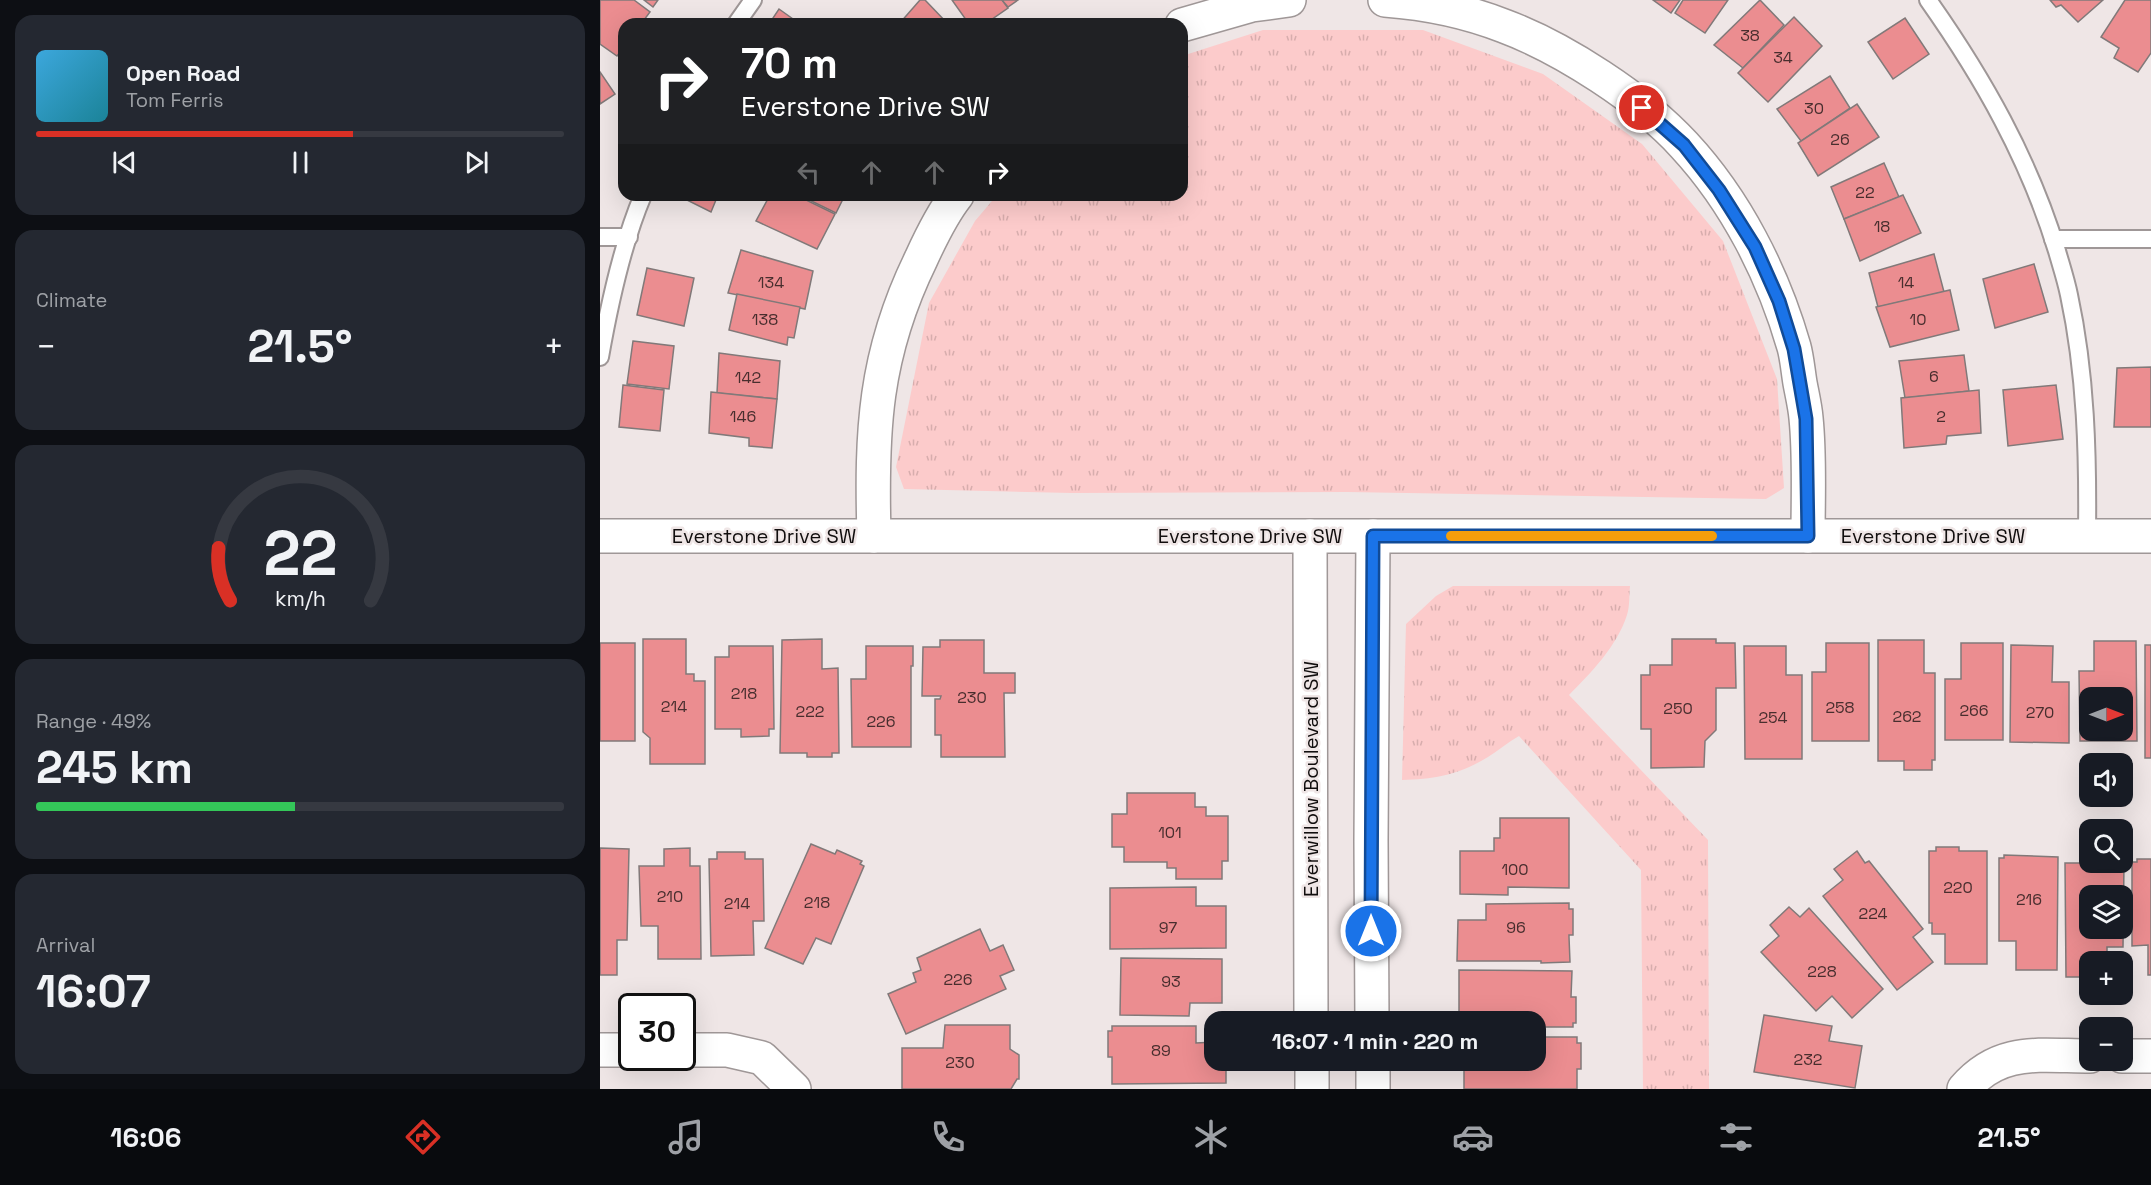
<!DOCTYPE html>
<meta charset="utf-8">
<style>
:root{--surface:#171b24;--page:#242831;--text:#f1f3f6;--muted:#9ea1a6;--line:#363941;--accent:#d93025}
body{margin:0;font-family:"Space Grotesk",sans-serif;background:var(--page);color:var(--text);height:100vh;display:flex;flex-direction:column;font-size:22px;white-space:nowrap}
*{box-sizing:border-box;margin:0}
p{font-size:20px;color:var(--muted)}
.icon{flex:none;width:33px;height:33px;fill:none;stroke:currentColor;stroke-width:2;stroke-linecap:round;stroke-linejoin:round}
.map{position:relative;flex:1;overflow:hidden}
.drawer{display:flex;flex-direction:column;gap:15px;padding:15px;background:#0d0f14;width:600px}
.drawer>*{flex:none}
.banner{position:absolute;left:18px;top:18px;width:570px;height:183px;border-radius:18px;box-shadow:0 6px 24px #0002;background:#202124;color:#fff;overflow:hidden}
.needle{width:39px;rotate:90deg}
.buttons{position:absolute;left:1479px;top:687px;display:grid;gap:12px}
.buttons a{display:grid;place-items:center;width:54px;height:54px;border-radius:12px;background:var(--surface);box-shadow:0 6px 24px #0002;font-size:30px}
.speed{position:absolute;left:18px;top:993px;display:flex;gap:12px;font-size:30px;font-weight:700;text-align:center}
.speed>*{display:grid;place-content:center;width:78px;height:78px;border-radius:50%;background:var(--surface);box-shadow:0 6px 24px #0002;line-height:1}
.speed .limit{border:3px solid #111;border-radius:9px;background:#fff;color:#111}
.pin{position:absolute;display:grid;place-items:center;width:51px;height:51px;color:#fff;margin:-26px;border:3px solid #fff;border-radius:50%;box-shadow:0 2px 6px #0007}
.me{position:absolute;width:66px;margin:-33px;rotate:0deg;stroke-linejoin:round;filter:drop-shadow(0 0 4px #0008)}
.turn{display:flex;align-items:center;gap:21px;height:126px;padding:0 24px;font-size:27px}
.turn .icon{width:78px;height:78px;stroke-width:2.5}
.turn b{display:block;font-size:42px;line-height:51px}
.lanes{display:flex;align-items:center;height:57px;padding:0 24px;background:#0003;justify-content:center;gap:30px;direction:ltr}
.lanes .off{opacity:.35}
.big{font-size:45px;font-weight:700;line-height:1.1}
.drawer .card{flex:1;display:flex;flex-direction:column;justify-content:center;gap:9px;min-width:0;padding:0 21px;border-radius:18px;background:var(--page)}
.drawer .dial{align-items:center;gap:0}
.dial svg{height:156px;overflow:visible;fill:none;stroke:var(--line);stroke-width:7;stroke-linecap:round;text-anchor:middle}
.dial text{fill:var(--text);stroke:none}
.song{display:flex;align-items:center;gap:18px}
.cover{width:72px;height:72px;border-radius:9px;background:linear-gradient(135deg,hsl(200 70% 55%),hsl(190 70% 35%))}
.played{height:6px;border-radius:3px;background:linear-gradient(90deg,var(--accent) 60%,var(--line) 60%)}
.keys{display:flex;justify-content:space-around;direction:ltr}
.heat{display:flex;justify-content:space-between;align-items:center;font-size:33px;direction:ltr}
.charge{height:9px;border-radius:4px;background:linear-gradient(90deg,#34c759 49%,var(--line) 0)}
.trip{position:absolute;left:604px;top:1011px;width:342px;height:60px;border-radius:18px;background:var(--surface);box-shadow:0 6px 24px #0002;font-weight:700;line-height:60px;text-align:center}
.tabs{display:flex;height:96px;justify-content:space-around;align-items:center;background:#090b0e;color:var(--muted)}
.tabs .icon{width:42px;height:42px}
.tabs .selected{color:var(--accent)}
.tabs b{font-size:27px;color:var(--text)}
main{display:flex;flex:1;min-height:0}
.map>svg:first-child{display:block}
.park{fill:url(#park-tufts)}
.building{fill:#eb8d90;stroke:#817979;stroke-width:1.5;fill-rule:evenodd}
.lines{fill:none;stroke-linecap:round;stroke-linejoin:round}
.service-casing{stroke:#9f9797;stroke-width:20}
.minor-casing{stroke:#9f9797;stroke-width:36}
.tertiary-casing{stroke:#9f9797;stroke-width:36}
.service{stroke:#fff;stroke-width:16}
.minor{stroke:#fff;stroke-width:33}
.tertiary{stroke:#fff;stroke-width:33}
.route-casing{stroke:#114b97;stroke-width:15}
.route{stroke:#1a73e8;stroke-width:10}
.slow{stroke:#f59e0b;stroke-width:10}
.labels{text-anchor:middle;stroke-width:5;stroke-linejoin:round;paint-order:stroke}
.number-label{font-size:16px;fill:#482e2e}
.street-label{font-size:20px;fill:#110e0e;stroke:#efe6e6}
</style>
<main>
<section class="drawer">
<div class="card">
<div class="song"><i class="cover"></i><div><b>Open Road</b><p>Tom Ferris</p></div></div>
<div class="played"></div>
<div class="keys"><svg class="icon" aria-label="previous" viewBox="0 0 24 24"><path d="M18 5L8 12l10 7zM5 5v14"/></svg><svg class="icon" aria-label="pause" viewBox="0 0 24 24"><path d="M8 5v14M16 5v14"/></svg><svg class="icon" aria-label="next" viewBox="0 0 24 24"><path d="M6 5l10 7-10 7zM19 5v14"/></svg></div>
</div>
<div class="card"><p>Climate</p>
<div class="heat"><a>−</a><b class="big">21.5°</b><a>+</a></div>
</div>
<div class="card dial"><svg viewBox="0 0 100 80">
<path d="M14 69A42 42 0 1 1 86 69"/>
<path d="M14 69A42 42 0 0 1 8 42" stroke="#d93025"/>
<text x="50" y="56" font-size="32" font-weight="700">22</text>
<text x="50" y="72" font-size="11">km/h</text>
</svg></div>
<div class="card"><p>Range · 49%</p><b class="big">245 km</b><div class="charge"></div></div>
<div class="card"><p>Arrival</p><b class="big">16:07</b></div>
</section>
<div class="map">
<svg width="1551" height="1089" viewBox="0 0 1551 1089">
<defs>
<pattern id="park-tufts" width="24" height="20" patternUnits="userSpaceOnUse" patternTransform="scale(1.5)"><rect width="24" height="20" fill="#fccbcb"/><path d="M3 7l-1-3M5 7V3M7 7l1-3M15 17l-1-3M17 17v-4M19 17l1-3" fill="none" stroke="#d7adad"/></pattern>
</defs>
<rect width="100%" height="100%" fill="#efe6e6"/>
<g class="park">
<polygon points="663,30 823,30 943,74 1042,144 1123,241 1177,379 1184,488 1166,499 747,492 472,493 304,489 296,467 329,303 375,221 397,195 582,195 582,56"/>
<path d="M853 586H1030C1029 595 1030 606 1027 615 1017 646 991 673 969 695L1108 840 1109 1089H1043L1041 870 919 736C908 742 898 751 888 757 858 775 836 779 802 780L806 624 836 596Z"/>
</g>
<g class="building">
<polygon points="0,0 34,0 50,12 41,24 24,24 24,47 17,56 0,44"/>
<polygon points="44,0 58,0 53,7"/>
<polygon points="320,0 325,0 348,24 299,24"/>
<polygon points="352,0 402,0 408,8 385,24 369,24"/>
<polygon points="402,0 418,0 408,7"/>
<polygon points="1053,0 1080,0 1071,13"/>
<polygon points="1083,0 1128,0 1105,33 1075,13"/>
<polygon points="1160,0 1184,25 1143,68 1114,45"/>
<polygon points="1450,0 1503,0 1478,22 1461,5 1456,7"/>
<polygon points="1525,0 1551,0 1551,53 1538,72 1514,58 1519,48 1501,37"/>
<polygon points="179,9 200,24 169,24"/>
<polygon points="1194,17 1222,46 1168,102 1138,73"/>
<polygon points="1305,18 1329,54 1293,79 1268,42"/>
<polygon points="0,72 15,94 0,104"/>
<polygon points="1230,76 1250,108 1201,141 1177,109"/>
<polygon points="1257,104 1279,137 1218,176 1198,143"/>
<polygon points="1284,163 1299,197 1244,219 1231,187"/>
<polygon points="77,195 118,195 111,212"/>
<polygon points="170,195 196,195 235,214 217,249 156,221"/>
<polygon points="199,195 245,195 236,213"/>
<polygon points="1303,195 1321,233 1260,261 1244,219"/>
<polygon points="141,250 213,271 205,309 128,293"/>
<polygon points="1334,254 1344,292 1278,307 1269,273"/>
<polygon points="1434,264 1448,312 1395,328 1383,279"/>
<polygon points="47,268 94,278 84,326 37,315"/>
<polygon points="1350,290 1359,330 1290,347 1276,307"/>
<polygon points="137,294 200,307 194,338 188,337 187,345 129,330"/>
<polygon points="33,341 74,346 69,389 27,384"/>
<polygon points="119,353 180,361 177,399 117,393"/>
<polygon points="1364,355 1369,391 1305,398 1299,361"/>
<polygon points="1551,367 1551,427 1514,427 1517,368"/>
<polygon points="23,385 64,390 60,431 19,427"/>
<polygon points="1456,385 1463,439 1408,446 1403,390"/>
<polygon points="1379,390 1381,433 1347,436 1346,444 1304,448 1301,398"/>
<polygon points="111,392 177,399 172,448 149,446 149,438 109,433"/>
<polygon points="43,639 86,639 86,674 94,674 94,681 105,681 105,764 50,764 50,738 43,732"/>
<polygon points="222,639 222,669 238,668 239,753 232,753 232,757 207,757 207,753 180,753 182,640"/>
<polygon points="1072,639 1116,639 1116,643 1135,643 1136,688 1116,688 1116,730 1105,741 1104,767 1051,768 1051,729 1041,729 1041,675 1050,675 1050,665 1072,665"/>
<polygon points="340,640 384,640 384,673 415,673 415,693 404,693 405,757 341,757 341,735 335,735 335,699 340,699 341,696 322,696 323,647 340,647"/>
<polygon points="1278,640 1324,640 1324,673 1335,673 1335,760 1332,760 1332,770 1304,770 1304,761 1278,761"/>
<path d="M1494 641H1536L1537 741H1480L1479 671H1494ZM1490 698H1522V730H1490Z"/>
<rect x="0" y="643" width="35" height="98"/>
<polygon points="1226,643 1269,643 1269,741 1212,741 1212,672 1226,672"/>
<polygon points="1361,643 1403,643 1403,740 1345,740 1345,679 1361,679"/>
<polygon points="1411,645 1453,646 1452,682 1469,682 1469,743 1410,742"/>
<rect x="1545" y="645" width="6" height="113"/>
<polygon points="129,646 173,646 174,729 169,729 169,736 141,737 141,729 115,729 115,657 129,657"/>
<polygon points="266,646 313,646 313,666 311,666 311,747 252,747 251,679 266,679"/>
<polygon points="1144,646 1186,646 1186,675 1202,675 1202,759 1145,759"/>
<polygon points="527,793 595,793 595,807 606,807 606,816 628,816 628,861 622,861 622,879 576,879 576,868 567,868 567,862 524,862 524,847 512,847 512,814 527,814"/>
<polygon points="900,818 969,818 969,888 908,887 908,895 860,894 860,851 894,851 894,838 900,838"/>
<polygon points="211,844 235,854 237,850 262,861 260,864 264,866 231,944 216,938 203,964 165,948"/>
<polygon points="1336,847 1359,847 1359,851 1387,851 1387,964 1345,964 1345,934 1332,934 1332,923 1329,923 1329,851 1336,851"/>
<polygon points="0,848 29,849 27,940 17,940 17,975 0,975"/>
<polygon points="90,848 90,866 100,866 101,959 58,959 58,926 41,926 39,866 64,866 64,849"/>
<polygon points="1257,851 1265,863 1269,861 1323,929 1313,937 1333,962 1297,990 1223,896 1243,880 1234,869"/>
<polygon points="117,852 145,852 145,859 163,859 164,921 153,921 154,955 111,956 109,859 117,859"/>
<polygon points="1404,855 1458,857 1457,970 1416,970 1416,941 1399,941 1399,858 1404,858"/>
<polygon points="1537,859 1551,859 1551,975 1548,975 1548,945 1532,946 1532,862 1537,862"/>
<path d="M1465 863H1524L1523 947H1507V962H1490V977H1466ZM1490 896H1522V928H1490Z"/>
<polygon points="596,887 596,906 626,906 626,948 510,949 510,888"/>
<polygon points="969,903 969,909 973,909 973,935 969,935 969,937 970,962 941,963 941,961 857,961 858,920 886,920 886,904"/>
<polygon points="1189,907 1200,917 1209,908 1283,989 1252,1018 1232,996 1216,1011 1161,952 1179,936 1170,925"/>
<polygon points="380,929 390,951 403,945 414,970 400,976 406,989 306,1034 288,994 316,982 313,973 321,970 317,958"/>
<polygon points="521,958 622,959 622,1003 590,1003 589,1016 520,1015"/>
<polygon points="859,970 972,971 971,997 976,997 976,1023 973,1023 973,1027 936,1027 936,1022 889,1022 889,1012 859,1012"/>
<polygon points="1164,1015 1232,1026 1229,1041 1262,1046 1255,1088 1154,1072"/>
<polygon points="345,1025 410,1025 410,1049 419,1055 419,1079 417,1079 411,1089 302,1089 302,1048 343,1048"/>
<polygon points="512,1026 596,1026 596,1043 615,1042 615,1060 626,1060 626,1083 512,1084 512,1057 508,1057 508,1031 512,1031"/>
<polygon points="936,1037 977,1037 977,1043 981,1043 981,1069 977,1069 977,1089 864,1089 864,1060 936,1060"/>
</g>
<g class="lines">
<defs>
<g id="service">
<path d="M1328 0C1383 78 1429 159 1457 251 1461 265 1466 280 1469 295 1486 374 1488 455 1487 536"/>
<polyline points="136,24 153,0"/>
<polyline points="0,237 29,237"/>
<polyline points="1453,239 1551,239"/>
<path d="M0 357C9 306 23 242 43 195"/>
</g>
<g id="minor">
<path d="M785 0C825 3 866 11 904 26 963 48 1042 99 1084 145 1136 201 1173 274 1194 347 1197 358 1198 371 1200 383 1202 394 1205 406 1206 418 1210 457 1208 497 1208 536"/>
<polyline points="582,25 652,5 689,0"/>
<path d="M274 536C271 432 274 355 321 259 331 237 342 214 357 195"/>
<polyline points="710,536 711,1022"/>
<polyline points="772,1022 771,841 773,536"/>
<polyline points="0,1050 32,1050"/>
<polyline points="82,1050 127,1050 162,1058 194,1089"/>
<polyline points="1522,1056 1551,1056"/>
<polyline points="712,1060 712,1089"/>
<polyline points="773,1060 773,1089"/>
<path d="M1364 1089C1400 1047 1440 1056 1490 1056"/>
</g>
<polyline id="tertiary" points="0,536 1551,536"/>
</defs>
<use href="#service" class="service-casing"/>
<use href="#minor" class="minor-casing"/>
<use href="#tertiary" class="tertiary-casing"/>
<use href="#service" class="service"/>
<use href="#minor" class="minor"/>
<use href="#tertiary" class="tertiary"/>
</g>
<g class="lines">
<defs>
<polyline id="route" points="771,931 773,536 1208,536 1206,419 1194,349 1179,301 1155,247 1119,190 1084,145 1042,108"/>
</defs>
<use href="#route" class="route-casing"/>
<use href="#route" class="route"/>
<polyline class="slow" points="851,536 1112,536"/>
</g>
<g class="labels">
<g class="number-label">
<text x="1150" y="41">38</text>
<text x="1183" y="63">34</text>
<text x="1214" y="114">30</text>
<text x="1240" y="145">26</text>
<text x="1265" y="198">22</text>
<text x="1282" y="232">18</text>
<text x="171" y="288">134</text>
<text x="1306" y="288">14</text>
<text x="165" y="325">138</text>
<text x="1318" y="325">10</text>
<text x="1334" y="382">6</text>
<text x="148" y="383">142</text>
<text x="143" y="422">146</text>
<text x="1341" y="422">2</text>
<text x="144" y="699">218</text>
<text x="372" y="703">230</text>
<text x="74" y="712">214</text>
<text x="1240" y="713">258</text>
<text x="1078" y="714">250</text>
<text x="1374" y="716">266</text>
<text x="210" y="717">222</text>
<text x="1440" y="718">270</text>
<text x="1307" y="722">262</text>
<text x="1173" y="723">254</text>
<text x="281" y="727">226</text>
<text x="570" y="838">101</text>
<text x="915" y="875">100</text>
<text x="1358" y="893">220</text>
<text x="70" y="902">210</text>
<text x="1429" y="905">216</text>
<text x="217" y="908">218</text>
<text x="137" y="909">214</text>
<text x="1273" y="919">224</text>
<text x="568" y="933">97</text>
<text x="916" y="933">96</text>
<text x="1222" y="977">228</text>
<text x="358" y="985">226</text>
<text x="571" y="987">93</text>
<text x="561" y="1056">89</text>
<text x="1208" y="1065">232</text>
<text x="360" y="1068">230</text>
</g>
<g class="street-label">
<text x="164" y="543">Everstone Drive SW</text>
<text x="650" y="543">Everstone Drive SW</text>
<text x="1333" y="543">Everstone Drive SW</text>
<text transform="translate(711 779) rotate(-90)" y="7">Everwillow Boulevard SW</text>
</g>
</g>
</svg>
<div class="buttons">
<a><svg class="needle" viewBox="-14 -14 28 28"><path d="M0-13l5 13h-10z" fill="#e53935"/><path d="M0 13l5-13h-10z" fill="#9ea1a6"/></svg></a>
<a><svg class="icon" aria-label="sound" viewBox="0 0 24 24"><path d="M4 9h4l5-4v14l-5-4H4zM17 9q2 3 0 6"/></svg></a>
<a><svg class="icon" aria-label="search" viewBox="0 0 24 24"><circle cx="10" cy="10" r="6"/><path d="M15 15l6 6"/></svg></a>
<a><svg class="icon" aria-label="layers" viewBox="0 0 24 24"><path d="M12 4l9 5-9 5-9-5zM3 14l9 5 9-5"/></svg></a>
<a>+</a>
<a>−</a>
</div>
<div class="speed"><div class="limit">30</div></div>
<div class="pin" style="left:1042px;top:108px;background:#d93025"><svg class="icon" aria-label="arrive" viewBox="0 0 24 24"><path d="M6 21V4h12l-3 4 3 4H6"/></svg></div>
<svg class="me" style="left:771px;top:931px" viewBox="-20 -20 40 40"><circle r="17" fill="#1a73e8" stroke="#fff" stroke-width="3"/><path d="M0-11L8 9 0 5-8 9z" fill="#fff"/></svg>
<div class="trip">16:07 · 1 min · 220 m</div>
<div class="banner">
<div class="turn"><svg class="icon" aria-label="right" viewBox="0 0 24 24"><path d="M7 20v-9h11M14 6l5 5-5 5"/></svg><div><b>70 m</b>Everstone Drive SW</div></div>
<div class="lanes"><svg class="icon off" aria-label="left" viewBox="0 0 24 24"><path d="M17 20v-9H6M10 6l-5 5 5 5"/></svg><svg class="icon off" aria-label="ahead" viewBox="0 0 24 24"><path d="M12 20V5M6 11l6-6 6 6"/></svg><svg class="icon off" aria-label="ahead" viewBox="0 0 24 24"><path d="M12 20V5M6 11l6-6 6 6"/></svg><svg class="icon" aria-label="right" viewBox="0 0 24 24"><path d="M7 20v-9h11M14 6l5 5-5 5"/></svg></div>
</div>
</div>
</main>
<nav class="tabs">
<b>16:06</b>
<svg class="icon selected" aria-label="directions" viewBox="0 0 24 24"><path d="M12 3l9 9-9 9-9-9zM9 14v-3h6M13 9l2 2-2 2"/></svg>
<svg class="icon" aria-label="music" viewBox="0 0 24 24"><path d="M9 18V5l10-2v13"/><circle cx="6" cy="18" r="3"/><circle cx="16" cy="16" r="3"/></svg>
<svg class="icon" aria-label="phone" viewBox="0 0 24 24"><path d="M5 4h4l2 5-3 2q2 4 5 5l2-3 5 2v4C11 20 4 13 5 4z"/></svg>
<svg class="icon" aria-label="climate" viewBox="0 0 24 24"><path d="M12 3v18M4 7l16 10M4 17L20 7"/></svg>
<svg class="icon" aria-label="car" viewBox="0 0 24 24"><path d="M5 17H2v-5l4-1 3-4h7l3 4 3 1v5h-3M9 17h6M6 11h13"/><circle cx="7" cy="17" r="2"/><circle cx="17" cy="17" r="2"/></svg>
<svg class="icon" aria-label="filters" viewBox="0 0 24 24"><path d="M4 7h16M4 17h16"/><circle cx="9" cy="7" r="2"/><circle cx="15" cy="17" r="2"/></svg>
<b>21.5°</b>
</nav>
